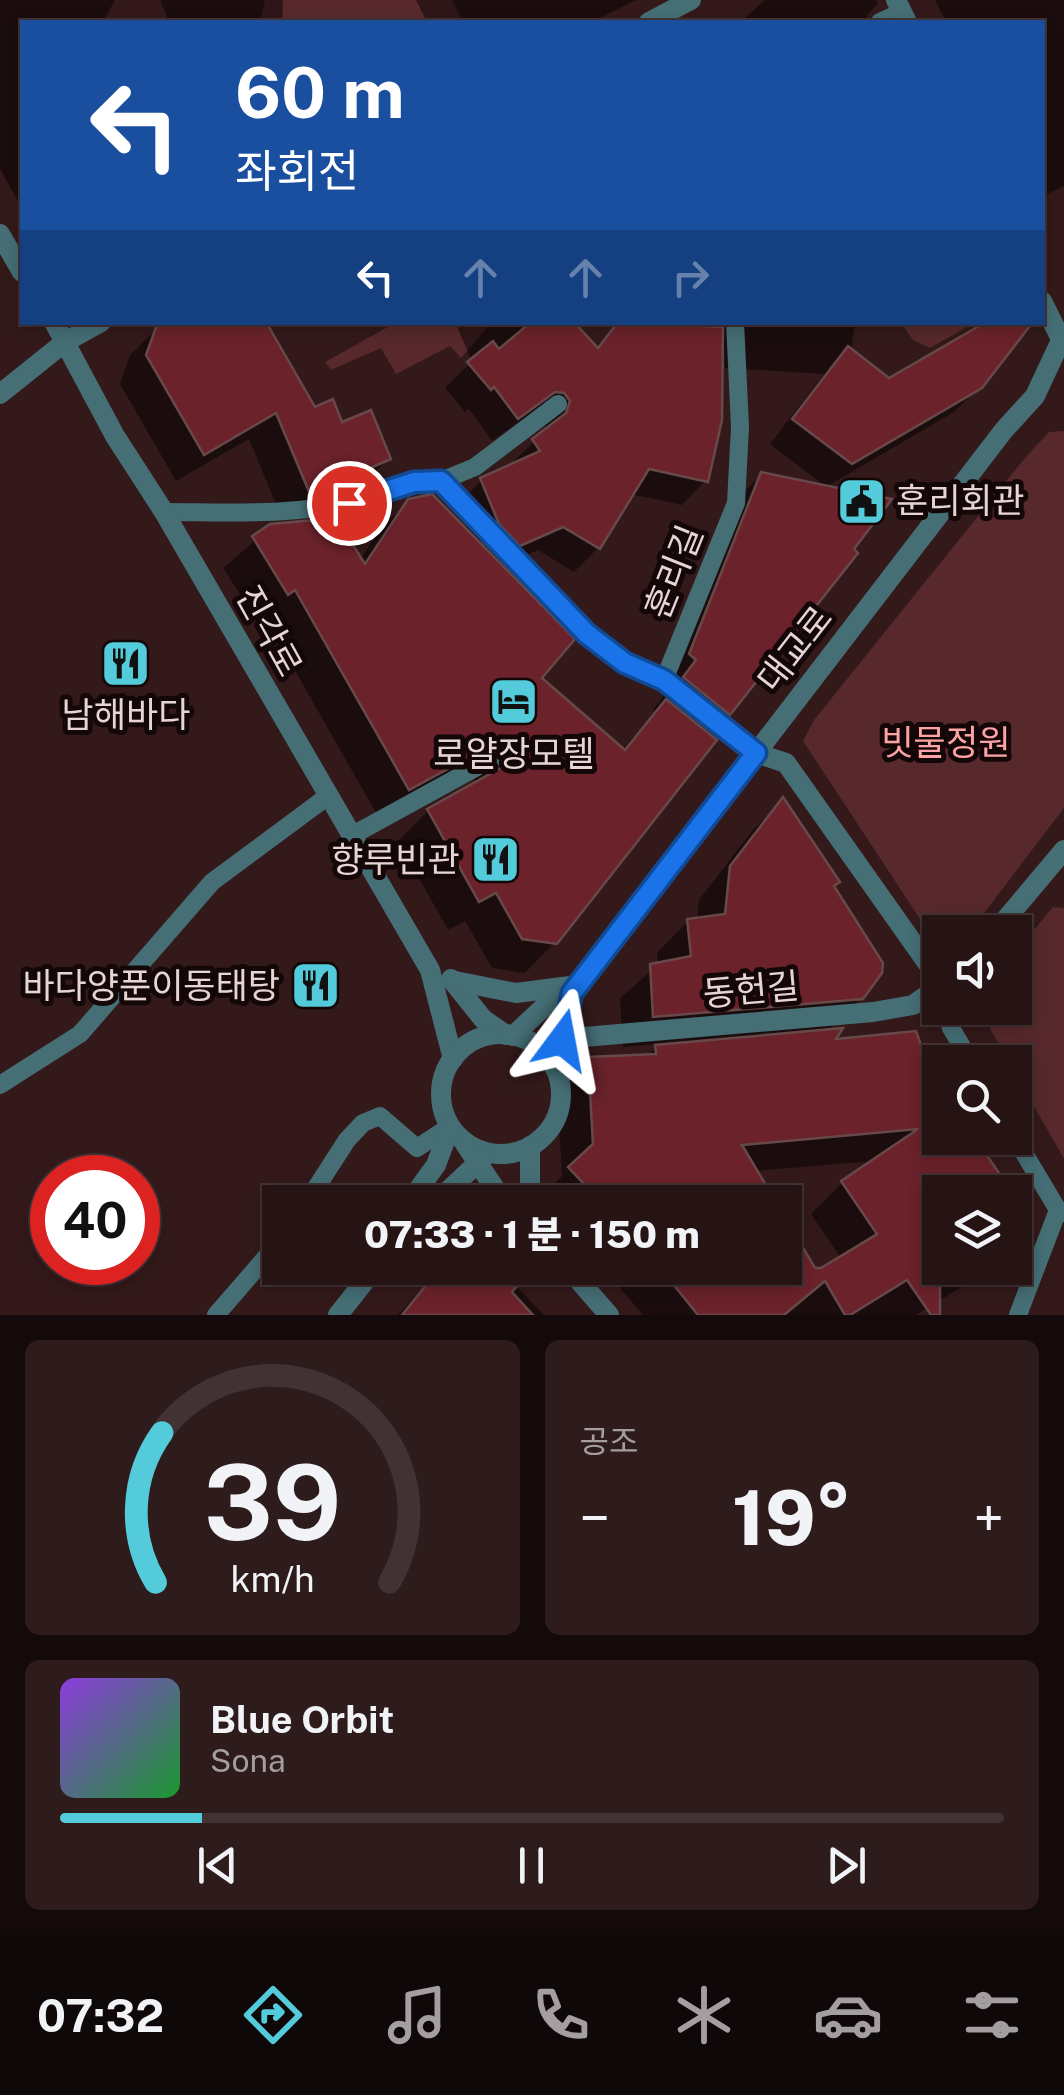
<!DOCTYPE html>
<html lang="ko">
<meta charset="utf-8">
<style>
:root{--surface:#261314;--page:#2e1c1d;--text:#f1f3f6;--muted:#a49ea0;--line:#423234;--accent:#53cbdb}
body{margin:0;font-family:"Public Sans","Noto Sans KR",sans-serif;background:var(--page);color:var(--text);height:100vh;display:flex;flex-direction:column;font-size:38px;white-space:nowrap}
*{box-sizing:border-box;margin:0}
p{font-size:32px;color:var(--muted)}
.icon{flex:none;width:55px;height:55px;fill:none;stroke:currentColor;stroke-width:2;stroke-linecap:round;stroke-linejoin:round}
.map{position:relative;height:1315px;overflow:hidden}
.details{display:flex;flex-direction:column;gap:25px;padding:25px;background:#150a0b;flex:1}
.details>*{flex:none}
.banner{position:absolute;left:20px;top:20px;width:1025px;height:305px;border-radius:0px;box-shadow:0 5px 15px #0003,0 0 0 2px var(--line);background:#1a4fa0;color:#fff;overflow:hidden}
.tools{position:absolute;left:922px;top:915px;display:grid;gap:20px}
.tools a{display:grid;place-items:center;width:110px;height:110px;border-radius:0px;background:var(--surface);box-shadow:0 5px 15px #0003,0 0 0 2px var(--line);font-size:50px}
.speed{position:absolute;left:30px;top:1155px;display:flex;gap:20px;font-size:50px;font-weight:700;text-align:center}
.speed>*{display:grid;place-content:center;width:130px;height:130px;border-radius:50%;background:var(--surface);box-shadow:0 5px 15px #0003,0 0 0 2px var(--line);line-height:1}
.speed .limit{border:15px solid #d22;background:#fff;color:#111}
.pin{position:absolute;display:grid;place-items:center;width:85px;height:85px;color:#fff;margin:-42px;border:5px solid #fff;border-radius:50%;box-shadow:0 2px 10px #0007}
.me{position:absolute;width:110px;margin:-55px;rotate:13deg;stroke-linejoin:round;filter:drop-shadow(0 0 8px #0008)}
.turn{display:flex;align-items:center;gap:35px;height:210px;padding:0 50px;font-size:45px}
.turn .icon{width:130px;height:130px;stroke-width:2.5}
.turn b{display:block;font-size:70px;line-height:85px}
.lanes{display:flex;align-items:center;height:95px;padding:0 50px;background:#0003;justify-content:center;gap:50px;direction:ltr}
.lanes .off{opacity:.35}
.big{font-size:75px;font-weight:800;line-height:1.1}
.details .widget{flex:1;display:flex;flex-direction:column;justify-content:center;gap:15px;min-width:0;padding:0 35px;border-radius:15px;background:var(--page)}
.details .dial{align-items:center;gap:0}
.dial svg{height:260px;overflow:visible;fill:none;stroke:var(--line);stroke-width:7;stroke-linecap:round;text-anchor:middle}
.dial text{fill:var(--text);stroke:none}
.song{display:flex;align-items:center;gap:30px}
.cover{width:120px;height:120px;border-radius:15px;background:linear-gradient(135deg,hsl(270 70% 55%),hsl(130 70% 35%))}
.played{height:10px;border-radius:5px;background:linear-gradient(90deg,var(--accent) 15%,var(--line) 15%)}
.keys{display:flex;justify-content:space-around;direction:ltr}
.heat{display:flex;justify-content:space-between;align-items:center;font-size:55px;direction:ltr}
.details .tiles{flex:1;display:grid;gap:25px;grid-template-columns:1fr 1fr}
.widget:last-child{grid-column:span 2}
.trip{position:absolute;left:262px;top:1185px;width:540px;height:100px;border-radius:0px;background:var(--surface);box-shadow:0 5px 15px #0003,0 0 0 2px var(--line);font-weight:800;line-height:100px;text-align:center}
.tab-bar{display:flex;height:160px;justify-content:space-around;align-items:center;background:#0f0808;color:var(--muted)}
.tab-bar .icon{width:70px;height:70px}
.tab-bar .active{color:var(--accent)}
.tab-bar b{font-size:45px;color:var(--text)}
.map>svg:first-child{display:block}
.green{fill:#57292c}
.shadow{fill:#0007}
.building{fill:#6b222a;stroke:#68494a;stroke-width:2.5}
.lines{fill:none;stroke-linecap:round;stroke-linejoin:round}
.service{stroke:#456e75;stroke-width:18}
.minor{stroke:#456e75;stroke-width:20}
.tertiary{stroke:#456e75;stroke-width:20}
.route-casing{stroke:#114b97;stroke-width:25}
.route{stroke:#1a73e8;stroke-width:18}
.labels{text-anchor:middle;stroke-width:10;stroke-linejoin:round;paint-order:stroke}
.poi-label{font-size:35px;fill:#e7d4d4;stroke:#130708}
.street-label{font-size:35px;fill:#e7d4d4;stroke:#130708}
.park-label{font-size:35px;fill:#fda3a6;stroke:#130708}
</style>
<div class="map">
<svg width="1064" height="1315" viewBox="0 0 1064 1315">
<rect width="100%" height="100%" fill="#33191a"/>
<g class="green">
<polygon points="265,0 452,0 463,22 260,22"/>
<polygon points="492,322 461,358 450,346 396,374 381,348 331,370 325,362 395,323"/>
<polygon points="901,323 974,323 930,348 913,340"/>
<polygon points="1064,431 1064,808 975,925 946,932 922,922 803,741 814,720 1024,459 1049,432"/>
<polygon points="1053,907 1064,908 1064,1159 1015,1073 1015,1062 1009,1062 981,1013 981,1008 1015,1008 1015,953"/>
</g>
<g class="shadow">
<polygon points="0,0 115,0 103,22 22,22 22,208 0,169"/>
<polygon points="160,0 283,0 282,22 169,22"/>
<polygon points="416,0 636,0 592,22 427,22"/>
<polygon points="765,0 876,0 878,4 867,15 867,22 740,22"/>
<polygon points="935,0 1064,0 1064,186 1042,197 1042,22 946,22"/>
<polygon points="455,322 571,322 595,349 617,322 855,322 851,352 889,381 980,386 954,412 826,487 770,444 824,374 725,368 724,353 720,353 706,480 682,505 631,494 598,548 574,572 538,550 500,567 539,678 622,750 656,712 653,710 666,693 730,506 761,475 728,713 707,735 555,942 525,973 492,968 465,921 448,930 398,841 428,811 477,784 472,776 379,818 265,618 258,623 223,568 271,527 360,560 378,532 409,501 471,537 457,505 481,481 510,465 547,429 539,416 529,415 492,441 469,409 465,412 445,388 472,361"/>
<polygon points="159,327 341,425 388,459 361,486 282,519 249,439 176,481 120,384 130,355"/>
<polygon points="783,801 831,887 861,998 826,1032 831,1042 940,1106 940,1138 972,1138 1009,1192 940,1192 940,1268 992,1268 916,1315 643,1315 603,1268 785,1268 785,1224 815,1274 841,1258 811,1214 843,1182 875,1161 753,1171 772,1202 538,1200 562,1176 557,1091 589,1060 647,1057 659,1044 623,1047 620,998 658,965 657,953 688,921 697,920 699,900 752,831"/>
<polygon points="1015,1202 1025,1217 1019,1224 1026,1234 1015,1245"/>
<polygon points="441,1268 499,1268 544,1315 398,1315"/>
</g>
<g class="building">
<polygon points="158,322 266,322 315,407 333,399 342,422 371,410 391,459 310,494 276,413 204,455 146,355"/>
<polygon points="531,322 574,322 598,348 618,322 723,327 722,420 708,482 649,469 600,549 563,527 520,546 499,524 480,478 540,451 532,439 566,413 570,401 564,393 555,392 518,419 494,387 491,390 467,362 493,341 499,349"/>
<polygon points="986,322 1033,322 982,388 852,464 792,419 848,346 889,378"/>
<polygon points="761,472 892,499 854,549 858,553 730,715 683,677 696,660 689,654"/>
<polygon points="432,494 575,639 542,678 625,750 666,699 717,740 557,944 522,939 496,893 479,902 427,809 502,767 507,758 505,750 490,746 409,790 295,590 288,595 252,536 270,524 336,518 365,564 408,499"/>
<polygon points="783,797 840,882 834,886 883,963 882,973 863,999 653,1017 650,964 691,956 687,919 725,914 730,866"/>
<polygon points="843,1028 836,1039 916,1031 940,1098 940,1138 975,1138 1012,1192 940,1192 940,1315 931,1315 907,1280 850,1315 845,1315 825,1281 784,1315 698,1315 660,1268 785,1268 785,1217 815,1268 821,1268 877,1234 841,1181 918,1129 742,1145 776,1202 601,1202 568,1167 593,1144 588,1057 656,1054 655,1045"/>
<polygon points="440,1268 503,1268 519,1284 512,1292 533,1315 402,1315"/>
</g>
<g class="lines">
<g class="service">
<polyline points="880,22 902,12"/>
<polyline points="441,481 475,467 558,404"/>
<path d="M164 512C225 512 291 516 351 502 382 495 408 483 441 481L587 634 625 663 664 680 736 503 740 427 735 322"/>
<polyline points="351,836 495,757"/>
<polyline points="947,1008 951,1028 971,1062"/>
<polyline points="0,1085 80,1034 212,882 328,796"/>
<polyline points="1015,1138 1058,1210 1064,1213"/>
<polyline points="307,1202 347,1140 363,1123 380,1116 417,1148 449,1127"/>
<polyline points="216,1315 280,1241"/>
<polyline points="1018,1315 1058,1210"/>
</g>
<g class="minor">
<polyline points="896,0 907,22"/>
<polyline points="649,22 691,0"/>
<polyline points="1042,301 1064,345"/>
<polyline points="0,394 65,342 101,322"/>
<polyline points="664,680 756,753 786,763 940,981"/>
<polyline points="995,932 1064,850"/>
<polyline points="561,1039 873,1012 913,1005 940,986"/>
</g>
<g class="tertiary">
<polyline points="0,234 22,272"/>
<polyline points="54,322 115,436 164,512 430,970 453,1059"/>
<polyline points="451,979 483,1019 506,1035"/>
<polyline points="455,981 516,993 578,985"/>
<circle cx="501" cy="1094" r="60"/>
<polyline points="513,1036 546,1005 572,993"/>
<polyline points="555,1069 572,993 1004,430 1035,396 1064,334"/>
<polyline points="465,1144 504,1202"/>
<polyline points="415,1202 415,1194 436,1165 450,1127"/>
<polyline points="436,1202 485,1156"/>
<polyline points="530,1202 530,1146"/>
<polyline points="568,1268 609,1315"/>
<polyline points="338,1315 375,1268"/>
</g>
</g>
<g class="lines">
<defs>
<polyline id="route" points="349,503 414,482 441,481 587,634 625,663 664,680 756,753 572,993 562,1040"/>
</defs>
<use href="#route" class="route-casing"/>
<use href="#route" class="route"/>
</g>
<defs>
<symbol id="civic-square" viewBox="-11 -11 22 22"><rect x="-9" y="-9" width="18" height="18" rx="4" fill="#53cbdb" stroke="#130708"/><path d="M-.6-6.5H3V-4.5H.6V-3L4-1V1h2V6H-6V1h2V-1L-.6-3ZM-1.2 2.5V6h2.4V2.5Z" fill="#111"/></symbol>
<symbol id="restaurant-square" viewBox="-11 -11 22 22"><rect x="-9" y="-9" width="18" height="18" rx="4" fill="#53cbdb" stroke="#130708"/><path d="M-5-6h1v4h1v-4h1v4h1v-4h1v5L-1.5 .5V6h-2V.5L-5-1ZM5-6V6H3V1.5H1.5Q1.5-4 5-6Z" fill="#111"/></symbol>
<symbol id="hotel-square" viewBox="-11 -11 22 22"><rect x="-9" y="-9" width="18" height="18" rx="4" fill="#53cbdb" stroke="#130708"/><path d="M-6-4.5h1.5V1H6V5H4.5V3h-9V5H-6ZM-4 0a1.8 1.8 0 1 1 3.6 0ZM.5 0V-2.5h3Q6-2.5 6 0Z" fill="#111"/></symbol>
</defs>
<g fill-rule="evenodd">
<use href="#civic-square" x="834" y="474" width="55" height="55"/>
<use href="#restaurant-square" x="98" y="636" width="55" height="55"/>
<use href="#hotel-square" x="486" y="674" width="55" height="55"/>
<use href="#restaurant-square" x="468" y="832" width="55" height="55"/>
<use href="#restaurant-square" x="288" y="958" width="55" height="55"/>
</g>
<g class="labels">
<g class="poi-label">
<text x="896" y="513" text-anchor="start">훈리회관</text>
<text x="126" y="727">남해바다</text>
<text x="514" y="766">로얄장모텔</text>
<text x="460" y="872" text-anchor="end">향루빈관</text>
<text x="280" y="998" text-anchor="end">바다양푼이동태탕</text>
</g>
<g class="street-label">
<text transform="translate(674 572) rotate(-68)" y="12">훈리길</text>
<text transform="translate(269 631) rotate(61)" y="12">진각로</text>
<text transform="translate(795 649) rotate(-52)" y="12">대교로</text>
<text transform="translate(751 990) rotate(-5)" y="12">동헌길</text>
</g>
<g class="park-label">
<text x="946" y="755">빗물정원</text>
</g>
</g>
</svg>
<div class="tools">
<a><svg class="icon" aria-label="sound" viewBox="0 0 24 24"><path d="M4 9h4l5-4v14l-5-4H4zM17 9q2 3 0 6"/></svg></a>
<a><svg class="icon" aria-label="search" viewBox="0 0 24 24"><circle cx="10" cy="10" r="6"/><path d="M15 15l6 6"/></svg></a>
<a><svg class="icon" aria-label="layers" viewBox="0 0 24 24"><path d="M12 4l9 5-9 5-9-5zM3 14l9 5 9-5"/></svg></a>
</div>
<div class="speed"><div class="limit">40</div></div>
<div class="pin" style="left:349px;top:503px;background:#d93025"><svg class="icon" aria-label="arrive" viewBox="0 0 24 24"><path d="M6 21V4h12l-3 4 3 4H6"/></svg></div>
<svg class="me" style="left:562px;top:1040px" viewBox="-20 -20 40 40"><path d="M0-17L14 15 0 8-14 15z" fill="#1a73e8" stroke="#fff" stroke-width="4"/></svg>
<div class="trip">07:33 · 1 분 · 150 m</div>
<div class="banner">
<div class="turn"><svg class="icon" aria-label="left" viewBox="0 0 24 24"><path d="M17 20v-9H6M10 6l-5 5 5 5"/></svg><div><b>60 m</b>좌회전</div></div>
<div class="lanes"><svg class="icon" aria-label="left" viewBox="0 0 24 24"><path d="M17 20v-9H6M10 6l-5 5 5 5"/></svg><svg class="icon off" aria-label="ahead" viewBox="0 0 24 24"><path d="M12 20V5M6 11l6-6 6 6"/></svg><svg class="icon off" aria-label="ahead" viewBox="0 0 24 24"><path d="M12 20V5M6 11l6-6 6 6"/></svg><svg class="icon off" aria-label="right" viewBox="0 0 24 24"><path d="M7 20v-9h11M14 6l5 5-5 5"/></svg></div>
</div>
</div>
<section class="details">
<div class="tiles">
<div class="widget dial"><svg viewBox="0 0 100 80">
<path d="M14 69A42 42 0 1 1 86 69"/>
<path d="M14 69A42 42 0 0 1 16 23" stroke="#53cbdb"/>
<text x="50" y="56" font-size="32" font-weight="700">39</text>
<text x="50" y="72" font-size="11">km/h</text>
</svg></div>
<div class="widget"><p>공조</p>
<div class="heat"><a>−</a><b class="big">19°</b><a>+</a></div>
</div>
<div class="widget">
<div class="song"><i class="cover"></i><div><b>Blue Orbit</b><p>Sona</p></div></div>
<div class="played"></div>
<div class="keys"><svg class="icon" aria-label="previous" viewBox="0 0 24 24"><path d="M18 5L8 12l10 7zM5 5v14"/></svg><svg class="icon" aria-label="pause" viewBox="0 0 24 24"><path d="M8 5v14M16 5v14"/></svg><svg class="icon" aria-label="next" viewBox="0 0 24 24"><path d="M6 5l10 7-10 7zM19 5v14"/></svg></div>
</div>
</div>
</section>
<nav class="tab-bar">
<b>07:32</b>
<svg class="icon active" aria-label="directions" viewBox="0 0 24 24"><path d="M12 3l9 9-9 9-9-9zM9 14v-3h6M13 9l2 2-2 2"/></svg>
<svg class="icon" aria-label="music" viewBox="0 0 24 24"><path d="M9 18V5l10-2v13"/><circle cx="6" cy="18" r="3"/><circle cx="16" cy="16" r="3"/></svg>
<svg class="icon" aria-label="phone" viewBox="0 0 24 24"><path d="M5 4h4l2 5-3 2q2 4 5 5l2-3 5 2v4C11 20 4 13 5 4z"/></svg>
<svg class="icon" aria-label="climate" viewBox="0 0 24 24"><path d="M12 3v18M4 7l16 10M4 17L20 7"/></svg>
<svg class="icon" aria-label="car" viewBox="0 0 24 24"><path d="M5 17H2v-5l4-1 3-4h7l3 4 3 1v5h-3M9 17h6M6 11h13"/><circle cx="7" cy="17" r="2"/><circle cx="17" cy="17" r="2"/></svg>
<svg class="icon" aria-label="filters" viewBox="0 0 24 24"><path d="M4 7h16M4 17h16"/><circle cx="9" cy="7" r="2"/><circle cx="15" cy="17" r="2"/></svg>
</nav>
